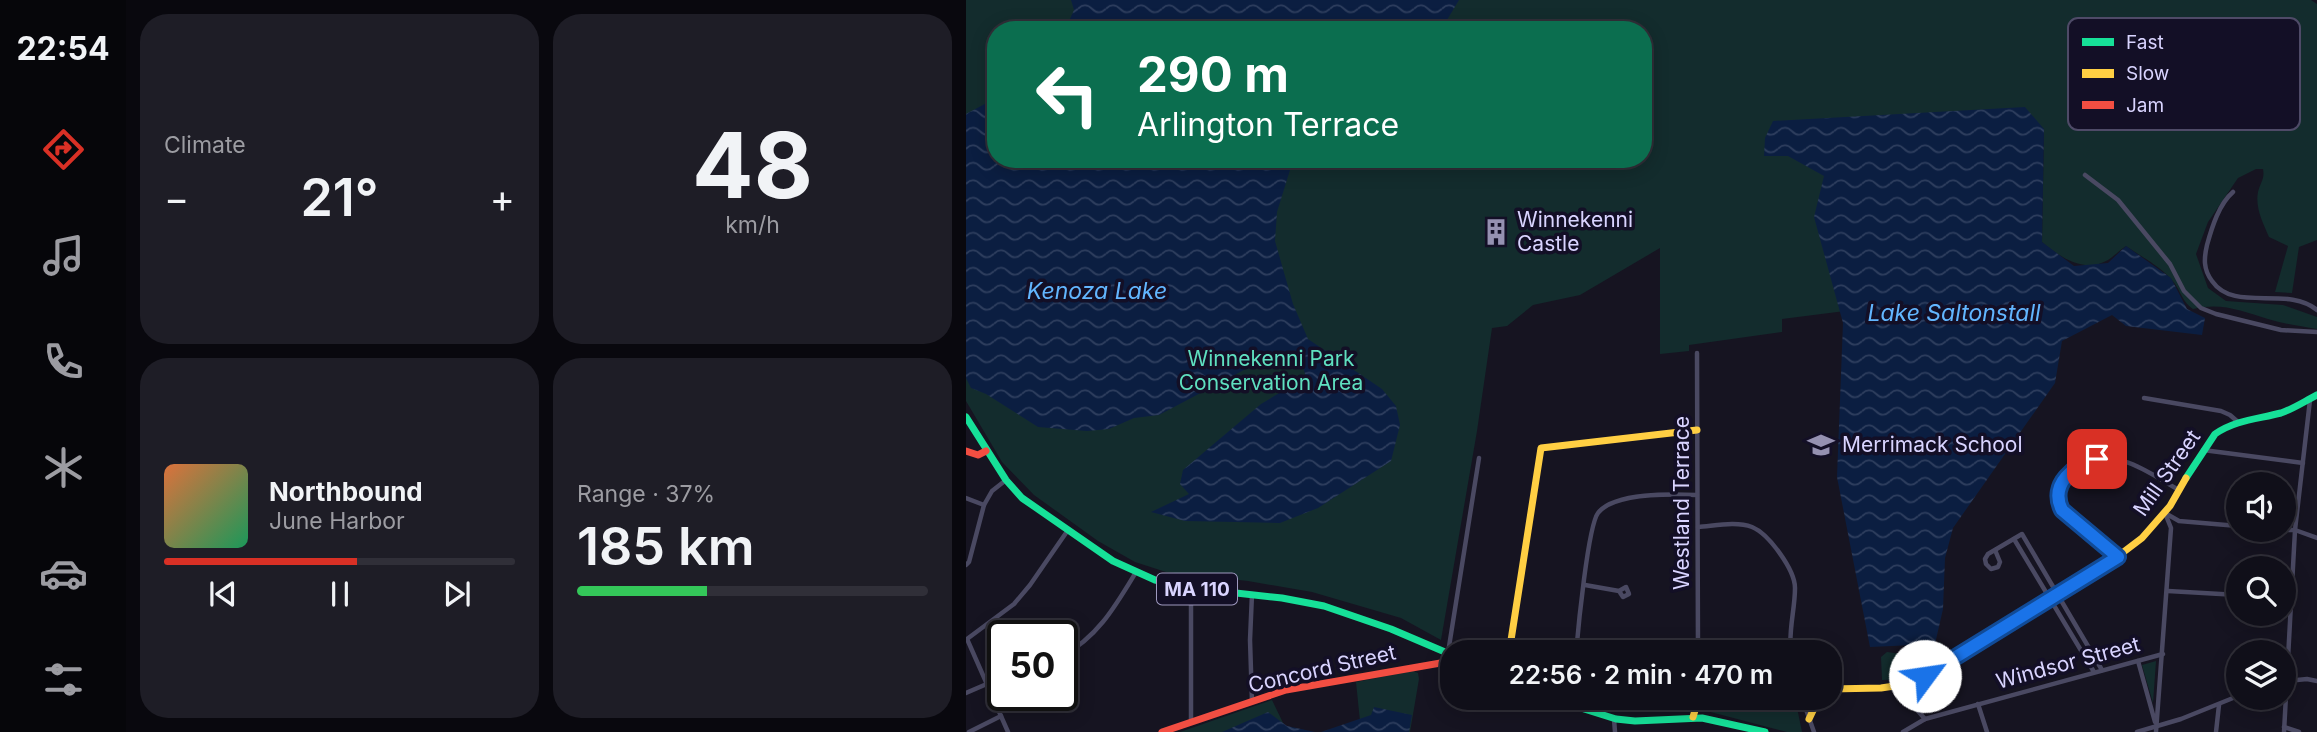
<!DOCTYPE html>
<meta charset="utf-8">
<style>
:root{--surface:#100f19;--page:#1e1d26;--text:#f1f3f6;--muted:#9c9ca2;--line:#302f38;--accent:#d93025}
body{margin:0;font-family:Inter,sans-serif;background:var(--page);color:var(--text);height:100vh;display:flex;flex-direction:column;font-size:26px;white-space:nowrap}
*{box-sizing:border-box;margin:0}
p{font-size:23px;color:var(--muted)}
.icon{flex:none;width:38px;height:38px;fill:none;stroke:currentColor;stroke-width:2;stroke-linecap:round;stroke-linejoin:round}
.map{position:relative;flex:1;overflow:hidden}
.side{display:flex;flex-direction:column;gap:14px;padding:14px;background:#09080e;width:840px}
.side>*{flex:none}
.hud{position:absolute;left:21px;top:21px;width:665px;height:147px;border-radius:28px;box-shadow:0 4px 18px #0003,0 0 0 2px var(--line);background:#0b6e4f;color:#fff;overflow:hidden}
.controls{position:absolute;left:1260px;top:472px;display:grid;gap:14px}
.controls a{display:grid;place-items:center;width:70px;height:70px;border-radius:50%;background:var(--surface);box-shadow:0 4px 18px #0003,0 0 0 2px var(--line);font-size:35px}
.speed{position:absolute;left:21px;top:620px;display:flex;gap:14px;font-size:35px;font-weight:700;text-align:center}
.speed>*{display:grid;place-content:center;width:91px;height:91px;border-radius:50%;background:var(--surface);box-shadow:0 4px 18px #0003,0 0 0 2px var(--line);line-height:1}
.speed .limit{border:4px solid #111;border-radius:10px;background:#fff;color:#111}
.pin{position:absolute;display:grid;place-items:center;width:60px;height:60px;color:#fff;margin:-30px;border-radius:14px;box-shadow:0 4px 10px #0006}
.me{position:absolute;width:77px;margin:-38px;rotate:59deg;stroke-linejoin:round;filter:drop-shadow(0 0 5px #0008)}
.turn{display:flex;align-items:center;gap:24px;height:147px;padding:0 35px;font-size:32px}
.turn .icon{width:91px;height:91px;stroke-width:2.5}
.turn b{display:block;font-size:49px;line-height:60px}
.big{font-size:52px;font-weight:600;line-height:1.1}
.side .card{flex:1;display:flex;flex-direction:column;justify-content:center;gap:10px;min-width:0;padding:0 24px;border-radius:28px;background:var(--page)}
.side .dial{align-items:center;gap:0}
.dial b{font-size:91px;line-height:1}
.song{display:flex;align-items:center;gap:21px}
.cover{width:84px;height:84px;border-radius:10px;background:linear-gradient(135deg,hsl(20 70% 55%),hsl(150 70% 35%))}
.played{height:7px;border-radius:4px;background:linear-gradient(90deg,var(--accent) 55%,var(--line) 55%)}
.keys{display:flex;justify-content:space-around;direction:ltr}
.heat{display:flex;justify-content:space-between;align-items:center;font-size:38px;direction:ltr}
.charge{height:10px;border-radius:5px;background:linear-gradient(90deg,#34c759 37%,var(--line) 0)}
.side .tiles{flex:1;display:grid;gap:14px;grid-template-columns:repeat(2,1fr)}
.trip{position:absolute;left:474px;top:640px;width:402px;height:70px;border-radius:28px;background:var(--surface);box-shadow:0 4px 18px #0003,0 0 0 2px var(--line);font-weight:600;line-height:70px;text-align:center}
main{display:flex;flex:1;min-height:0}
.tabs{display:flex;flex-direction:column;width:126px;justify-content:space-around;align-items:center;background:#06060a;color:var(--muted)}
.tabs .icon{width:49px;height:49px}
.tabs .current{color:var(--accent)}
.tabs b{font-size:32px;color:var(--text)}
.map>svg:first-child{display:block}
.green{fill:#132c2d;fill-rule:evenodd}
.water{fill:url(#water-waves)}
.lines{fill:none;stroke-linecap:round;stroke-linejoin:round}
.street{stroke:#4a4962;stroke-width:4.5}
.fast{stroke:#16e098;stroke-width:7}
.slow{stroke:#ffcf43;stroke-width:7}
.jam{stroke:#f24e42;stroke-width:7}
.route-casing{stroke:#114b97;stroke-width:18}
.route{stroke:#1a73e8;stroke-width:12}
.labels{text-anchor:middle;stroke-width:7;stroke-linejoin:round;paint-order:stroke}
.shield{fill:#130f26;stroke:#9e99be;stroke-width:2}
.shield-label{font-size:19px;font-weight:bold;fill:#d9d4ff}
.poi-label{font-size:21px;fill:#d9d4ff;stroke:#130f26;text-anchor:start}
.park-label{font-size:21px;fill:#5fe0c0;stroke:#130f26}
.street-label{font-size:21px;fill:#d9d4ff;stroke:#130f26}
.water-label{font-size:23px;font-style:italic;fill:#62b6ff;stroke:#130f26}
.key{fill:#130f26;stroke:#4e4a67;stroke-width:2}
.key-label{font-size:19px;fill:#d9d4ff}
</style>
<main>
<nav class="tabs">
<b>22:54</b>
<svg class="icon current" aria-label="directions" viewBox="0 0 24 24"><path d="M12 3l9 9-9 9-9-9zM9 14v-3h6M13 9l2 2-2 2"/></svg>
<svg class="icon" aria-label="music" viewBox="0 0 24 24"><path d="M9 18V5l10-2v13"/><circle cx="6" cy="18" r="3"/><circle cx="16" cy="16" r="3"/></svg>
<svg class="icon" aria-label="phone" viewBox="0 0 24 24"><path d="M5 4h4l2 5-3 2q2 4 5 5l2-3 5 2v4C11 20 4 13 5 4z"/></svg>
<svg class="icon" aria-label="climate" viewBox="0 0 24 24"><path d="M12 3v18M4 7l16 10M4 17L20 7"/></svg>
<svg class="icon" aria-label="car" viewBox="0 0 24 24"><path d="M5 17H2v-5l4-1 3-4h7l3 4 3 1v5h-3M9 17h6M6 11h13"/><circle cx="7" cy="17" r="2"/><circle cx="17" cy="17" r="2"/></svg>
<svg class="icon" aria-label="filters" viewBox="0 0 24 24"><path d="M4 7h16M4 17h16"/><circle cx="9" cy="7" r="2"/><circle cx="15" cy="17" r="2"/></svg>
</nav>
<section class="side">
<div class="tiles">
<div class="card"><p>Climate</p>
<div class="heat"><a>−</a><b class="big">21°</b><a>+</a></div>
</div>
<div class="card dial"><b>48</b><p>km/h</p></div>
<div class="card">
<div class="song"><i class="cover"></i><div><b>Northbound</b><p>June Harbor</p></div></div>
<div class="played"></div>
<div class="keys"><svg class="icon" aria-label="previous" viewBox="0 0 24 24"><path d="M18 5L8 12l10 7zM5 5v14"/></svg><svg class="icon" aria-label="pause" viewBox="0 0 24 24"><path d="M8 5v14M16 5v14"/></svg><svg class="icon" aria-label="next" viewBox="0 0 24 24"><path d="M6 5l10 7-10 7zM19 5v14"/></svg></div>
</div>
<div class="card"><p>Range · 37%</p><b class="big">185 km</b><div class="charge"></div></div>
</div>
</section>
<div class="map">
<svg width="1351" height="732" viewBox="0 0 1351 732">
<defs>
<pattern id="water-waves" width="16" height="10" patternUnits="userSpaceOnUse" patternTransform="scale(1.75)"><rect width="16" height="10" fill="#0b1e41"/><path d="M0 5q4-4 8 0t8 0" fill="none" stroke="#2e3e5e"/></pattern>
</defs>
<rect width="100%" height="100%" fill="#161421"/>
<g class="green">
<path d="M0 0H1345L1351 4V240L1333 247 1326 293 1309 292 1322 246 1303 237C1297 223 1289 208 1292 192 1294 183 1299 179 1297 169H1290L1272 178 1242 222 1230 254 1242 288 1260 301 1317 305 1351 317V329C1335 326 1318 324 1302 319 1276 311 1255 302 1227 309 1214 300 1215 288 1203 277 1192 265 1174 256 1160 246 1154 250 1148 256 1142 260 1118 274 1094 257 1076 242L1078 131 1073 124 826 153 864 174 879 311 816 319V332L723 345V351L694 354V248L614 295 567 305 541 326 526 328 511 431 475 640 435 618 346 592 282 581 200 572 169 562 132 541 68 495 36 462 0 401ZM30 30H677V159H30Z"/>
<path d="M974 642 982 653 939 679 916 680 915 657 921 652C945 655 954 659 974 642Z"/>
<polygon points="1190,661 1187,703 1176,665"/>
<polygon points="447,671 452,673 453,679 444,732 364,732 394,721 390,682"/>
<polygon points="829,698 836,732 821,732 737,710 775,699"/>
<polygon points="306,700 320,729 335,732 214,732"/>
</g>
<g class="water">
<polygon points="105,0 493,0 475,30 99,30 108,10"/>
<polygon points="30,98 30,159 331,159 324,170 311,212 309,241 327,304 342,339 416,389 430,406 434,425 425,461 352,508 314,523 219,521 185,512 223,494 214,484 217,470 295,404 340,377 335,361 293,362 193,415 168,418 143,429 121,431 72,427 20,394 5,388 0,378 0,114"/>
<polygon points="1059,107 1078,129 1076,242 1108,266 1142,263 1160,246 1205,278 1221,309 1239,318 1236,335 1160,326 1146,315 1096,341 1089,383 987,528 979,558 977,609 969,644 904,647 871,477 877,323 848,217 858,176 822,156 798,156 799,138 807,121"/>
<polygon points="408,707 446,715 443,732 355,732 405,715"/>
<polygon points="302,712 321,726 349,732 256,732"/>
</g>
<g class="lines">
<g class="street">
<polyline points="1119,175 1152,200 1204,264 1218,291 1235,308 1250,314 1315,330 1351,332"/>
<path d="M1267 192C1253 204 1246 227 1241 245 1238 258 1237 269 1246 281 1268 313 1321 285 1351 310"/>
<polyline points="731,353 732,653"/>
<polyline points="1178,398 1255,411 1264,415 1272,422"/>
<polyline points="1237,450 1337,463"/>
<polyline points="0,498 18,505"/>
<polyline points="1199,513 1213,521 1272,526"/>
<path d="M732 527C748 526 770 521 786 527 803 534 829 570 829 588 829 610 822 631 825 653"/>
<polyline points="1318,530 1329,530 1351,538"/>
<polyline points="1048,539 1128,672"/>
<polyline points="1029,550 1034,562 1032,567 1025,569 1020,564 1019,559 1022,554 1056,534 1136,670"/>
<path d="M1152 557C1140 546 1100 519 1094 507 1090 499 1093 489 1097 481 1101 473 1109 468 1117 464 1152 447 1184 474 1213 490"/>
<polyline points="0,565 3,562 18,505 26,491 40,480"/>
<polyline points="619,585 653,591 657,597 663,594 660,587 653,591"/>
<polyline points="225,588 225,722"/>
<polyline points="1202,591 1272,595"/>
<polyline points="286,594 284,640 286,701"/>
<polyline points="482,653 513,458"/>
<path d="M610 653C612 630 622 526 632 513 648 492 707 494 731 495"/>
<path d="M96 656C132 637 150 605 170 572"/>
<polyline points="1172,661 1189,722"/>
<polyline points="1321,681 1341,679 1351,681"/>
<polyline points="930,686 959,719"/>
<polyline points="0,693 37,677"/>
<polyline points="836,698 848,732"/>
<polyline points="1012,704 1021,732"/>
<polyline points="648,719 649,732"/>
<polyline points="1318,727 1333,732"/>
<polyline points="3,732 35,716"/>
<polyline points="42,732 1,639 48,604 64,585 102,530"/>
<polyline points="937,732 959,719 1197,654"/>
<polyline points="1171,732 1215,719 1272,696"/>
<polyline points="1190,732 1205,528 1199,513"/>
<polyline points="1250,732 1253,705"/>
<polyline points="1318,732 1329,530 1344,400"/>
</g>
<g class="fast">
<polyline points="0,417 40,480 56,498 147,561 189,580 225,588 316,598 358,606 425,629 486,655"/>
<path d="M1220 478 1249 434C1269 420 1292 419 1315 413 1327 409 1339 401 1351 395"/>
<polyline points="583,698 650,719 669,721 736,718 799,732"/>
</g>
<g class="slow">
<polyline points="543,653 575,448 731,430"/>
<polyline points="864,689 915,688 942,684 1103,589 1147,560 1176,538 1204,506 1220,478"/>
<polyline points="727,717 730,707 750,698"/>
<polyline points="843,719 853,698"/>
</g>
<g class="jam">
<polyline points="0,451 12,455 20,451"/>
<polyline points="196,732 320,690 486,661"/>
</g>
</g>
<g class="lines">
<defs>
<path id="route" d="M959 676 1152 557 1096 510C1083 484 1108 465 1131 459"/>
</defs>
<use href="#route" class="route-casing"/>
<use href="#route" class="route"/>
</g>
<defs>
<symbol id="building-bare" viewBox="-9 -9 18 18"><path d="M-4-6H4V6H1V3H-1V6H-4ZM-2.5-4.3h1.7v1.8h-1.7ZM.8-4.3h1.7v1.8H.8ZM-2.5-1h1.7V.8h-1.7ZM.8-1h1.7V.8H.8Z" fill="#9591b1" stroke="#130f26" stroke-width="2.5" paint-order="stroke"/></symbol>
<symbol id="school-bare" viewBox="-9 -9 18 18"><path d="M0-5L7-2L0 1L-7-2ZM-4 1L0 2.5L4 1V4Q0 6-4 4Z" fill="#9591b1" stroke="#130f26" stroke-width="2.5" paint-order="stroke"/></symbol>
</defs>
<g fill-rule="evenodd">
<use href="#building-bare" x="511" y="213" width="38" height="38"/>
<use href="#school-bare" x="836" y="426" width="38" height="38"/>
</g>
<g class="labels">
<rect class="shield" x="191" y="573.5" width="80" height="31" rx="5"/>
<g class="shield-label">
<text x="231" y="596">MA 110</text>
</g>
<g class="poi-label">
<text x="551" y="227">Winnekenni<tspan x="551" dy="24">Castle</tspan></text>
<text x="876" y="452">Merrimack School</text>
</g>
<g class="park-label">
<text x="305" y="366">Winnekenni Park<tspan x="305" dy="24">Conservation Area</tspan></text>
</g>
<g class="street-label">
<text transform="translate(1201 473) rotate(-55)" y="7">Mill Street</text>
<text transform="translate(716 503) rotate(-90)" y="7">Westland Terrace</text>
<text transform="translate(1102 663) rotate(-15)" y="7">Windsor Street</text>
<text transform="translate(356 669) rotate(-13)" y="7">Concord Street</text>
</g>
<g class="water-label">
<text x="131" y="299">Kenoza Lake</text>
<text x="988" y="321">Lake Saltonstall</text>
</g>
</g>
<rect x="1102" y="18" width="232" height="112" rx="10" class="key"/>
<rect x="1116" y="38" width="32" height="8" fill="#16e098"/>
<rect x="1116" y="69" width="32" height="9" fill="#ffcf43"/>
<rect x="1116" y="101" width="32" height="8" fill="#f24e42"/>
<g class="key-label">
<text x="1160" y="49">Fast</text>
<text x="1160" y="80">Slow</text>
<text x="1160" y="112">Jam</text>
</g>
</svg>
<div class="controls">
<a><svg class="icon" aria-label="sound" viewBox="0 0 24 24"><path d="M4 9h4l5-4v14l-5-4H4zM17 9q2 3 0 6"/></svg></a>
<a><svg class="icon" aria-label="search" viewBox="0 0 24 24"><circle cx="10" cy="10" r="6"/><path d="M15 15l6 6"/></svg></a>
<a><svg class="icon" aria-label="layers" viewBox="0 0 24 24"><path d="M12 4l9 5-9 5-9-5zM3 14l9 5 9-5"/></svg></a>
</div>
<div class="speed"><div class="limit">50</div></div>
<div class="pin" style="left:1131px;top:459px;background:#d93025"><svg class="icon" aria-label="arrive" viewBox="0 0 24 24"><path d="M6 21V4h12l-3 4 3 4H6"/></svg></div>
<svg class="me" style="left:959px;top:676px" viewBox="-20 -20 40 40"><circle r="19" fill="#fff"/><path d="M0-13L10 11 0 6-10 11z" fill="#1a73e8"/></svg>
<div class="trip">22:56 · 2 min · 470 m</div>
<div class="hud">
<div class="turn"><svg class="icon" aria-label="left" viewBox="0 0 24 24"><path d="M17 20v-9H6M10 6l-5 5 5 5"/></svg><div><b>290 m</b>Arlington Terrace</div></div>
</div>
</div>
</main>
